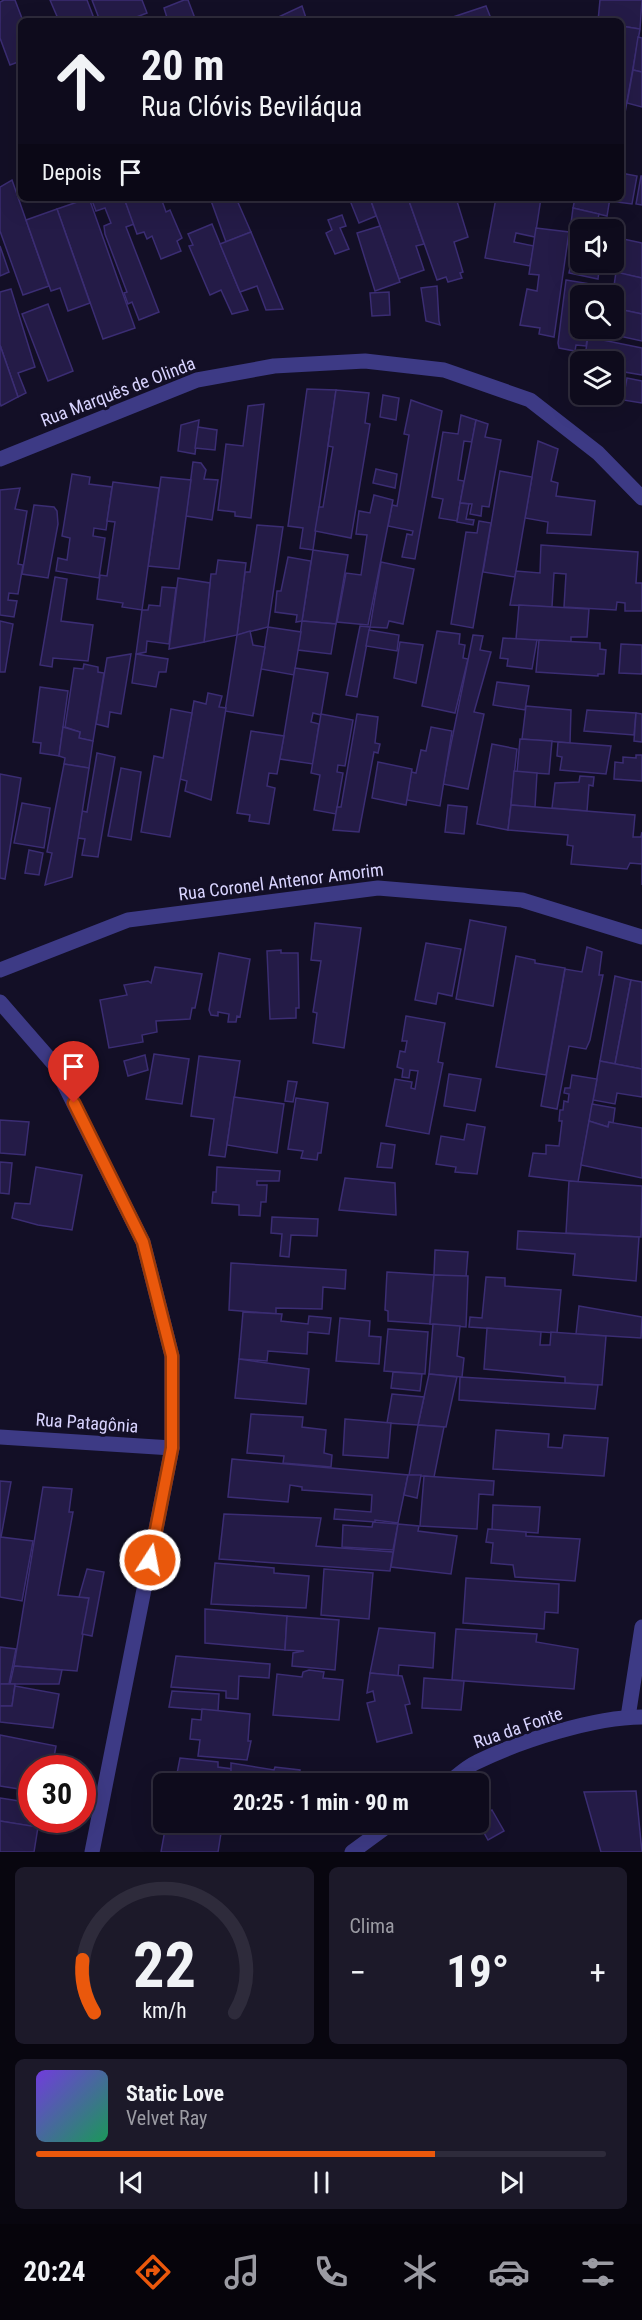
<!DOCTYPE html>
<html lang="pt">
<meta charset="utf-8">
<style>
:root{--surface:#0e0b1c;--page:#1c1929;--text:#f1f3f6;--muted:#9b9ba3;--line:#2e2b3b;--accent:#ea580c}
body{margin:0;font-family:"Roboto Condensed",sans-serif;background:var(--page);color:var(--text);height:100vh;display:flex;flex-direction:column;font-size:22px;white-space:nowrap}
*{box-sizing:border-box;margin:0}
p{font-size:20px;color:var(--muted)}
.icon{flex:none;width:33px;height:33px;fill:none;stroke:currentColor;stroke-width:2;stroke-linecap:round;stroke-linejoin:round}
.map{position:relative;height:1852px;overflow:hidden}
.panel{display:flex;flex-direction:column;gap:15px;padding:15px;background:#08060f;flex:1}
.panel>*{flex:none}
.banner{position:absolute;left:18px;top:18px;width:606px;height:183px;border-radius:9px;box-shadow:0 6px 24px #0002,0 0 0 2px var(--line);background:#0e0b1c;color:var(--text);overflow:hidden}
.tools{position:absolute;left:570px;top:219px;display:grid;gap:12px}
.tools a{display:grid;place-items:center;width:54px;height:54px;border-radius:9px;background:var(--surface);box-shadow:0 6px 24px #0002,0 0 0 2px var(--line);font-size:30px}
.speed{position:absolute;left:18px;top:1755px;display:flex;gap:12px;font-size:30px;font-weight:700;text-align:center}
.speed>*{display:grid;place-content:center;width:78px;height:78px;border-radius:50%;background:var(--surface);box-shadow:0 6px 24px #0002,0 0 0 2px var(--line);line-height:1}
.speed .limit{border:9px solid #d22;background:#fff;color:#111}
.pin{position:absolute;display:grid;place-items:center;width:51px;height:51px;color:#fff;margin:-62px -26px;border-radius:50% 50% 50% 0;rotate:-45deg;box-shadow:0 0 6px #0007}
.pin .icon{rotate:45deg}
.me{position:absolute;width:66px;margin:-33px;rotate:11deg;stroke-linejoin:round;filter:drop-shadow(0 0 4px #0008)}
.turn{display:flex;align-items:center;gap:21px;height:126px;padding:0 24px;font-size:27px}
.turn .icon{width:78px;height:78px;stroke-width:2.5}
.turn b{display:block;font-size:42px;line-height:51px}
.then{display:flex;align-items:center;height:57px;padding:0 24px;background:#0003;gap:12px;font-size:22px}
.big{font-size:45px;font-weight:700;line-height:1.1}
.panel .tile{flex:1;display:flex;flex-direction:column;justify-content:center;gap:9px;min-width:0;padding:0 21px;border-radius:9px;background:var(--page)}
.panel .dial{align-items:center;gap:0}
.dial svg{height:156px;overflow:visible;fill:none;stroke:var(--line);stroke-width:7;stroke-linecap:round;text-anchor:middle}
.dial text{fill:var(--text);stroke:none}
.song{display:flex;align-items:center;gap:18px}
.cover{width:72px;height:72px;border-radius:9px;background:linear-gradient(135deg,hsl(260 70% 55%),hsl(150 70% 35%))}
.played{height:6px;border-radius:3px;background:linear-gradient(90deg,var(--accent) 70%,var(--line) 70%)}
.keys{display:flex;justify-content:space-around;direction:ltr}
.heat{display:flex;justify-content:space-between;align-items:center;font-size:33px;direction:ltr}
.panel .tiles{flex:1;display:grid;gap:15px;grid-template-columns:1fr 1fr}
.tile:last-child{grid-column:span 2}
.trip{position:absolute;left:153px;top:1773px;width:336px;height:60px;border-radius:9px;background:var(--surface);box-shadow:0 6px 24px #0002,0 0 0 2px var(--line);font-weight:700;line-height:60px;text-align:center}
.tab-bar{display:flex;height:96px;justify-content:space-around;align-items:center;background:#06040b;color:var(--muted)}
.tab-bar .icon{width:42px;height:42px}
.tab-bar .selected{color:var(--accent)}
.tab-bar b{font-size:27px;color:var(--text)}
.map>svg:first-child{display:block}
.building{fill:#241b47;stroke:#3b2d73;stroke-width:1.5}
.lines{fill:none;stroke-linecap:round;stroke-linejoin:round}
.minor{stroke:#3d3a85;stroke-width:15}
.route-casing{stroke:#983908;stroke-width:15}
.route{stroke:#ea580c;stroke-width:10}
.labels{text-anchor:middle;stroke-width:6;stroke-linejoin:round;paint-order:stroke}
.street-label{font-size:18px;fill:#d9d4ff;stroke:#130f26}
</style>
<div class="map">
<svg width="642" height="1852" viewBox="0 0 642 1852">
<rect width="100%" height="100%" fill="#130f26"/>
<g class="building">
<polygon points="4,0 15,0 23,21 21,21 21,61 10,65 0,38 0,2"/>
<polygon points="50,0 87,0 95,21 59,21"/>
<polygon points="92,0 142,0 147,13 126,21 100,21"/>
<polygon points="184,0 188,0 196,21 168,21 164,8"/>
<polygon points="600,0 642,0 640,29 621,26 621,21 598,21"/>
<polygon points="302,6 307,21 272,21 272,20"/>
<polygon points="486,6 492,21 448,21 447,19"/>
<polygon points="621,26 640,29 621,135"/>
<polygon points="638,37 642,38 642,72 633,70"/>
<polygon points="633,70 642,72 642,107 627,103"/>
<polygon points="621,173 637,176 632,204 610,201 610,198 621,198"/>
<polygon points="641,176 642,176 642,205 636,204"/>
<polygon points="12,180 49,286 23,295 0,231 0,187"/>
<polygon points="89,198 135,328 103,339 57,209"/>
<polygon points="91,198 124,198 134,224 126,227 159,312 139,320 132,302 128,304 124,293 127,292 105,234 104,226 111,223 105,208 96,211"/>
<polygon points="124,198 161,198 166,212 170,210 182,238 177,241 181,251 161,259 152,236 147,239 144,232 137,234"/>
<polygon points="210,198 236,198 251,232 226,242"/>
<polygon points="349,198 370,198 376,216 359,223"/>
<polygon points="370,198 408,198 424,244 416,246 424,270 399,279"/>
<polygon points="408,198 456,198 468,237 454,242 463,272 460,273 462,278 448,282 446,277 437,280"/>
<polygon points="496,198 541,198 535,237 516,233 514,242 534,246 530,266 485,258"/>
<polygon points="575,198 610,198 607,216 573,208"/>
<polygon points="573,208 599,214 597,223 606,225 605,230 580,230 580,241 569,239"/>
<polygon points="57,209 90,303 68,311 60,288 51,291 26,220"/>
<polygon points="342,215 346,226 340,228 349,249 335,254 326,233 332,230 328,220"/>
<polygon points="212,224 240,292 248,310 232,314 221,290 210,295 189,246 193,245 188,234"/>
<polygon points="380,226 400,282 375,291 357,233"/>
<polygon points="536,228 569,232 554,337 539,334 540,328 520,325 527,289 537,291 539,275 529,274"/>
<polygon points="251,232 283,309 266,310 257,286 240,292 220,244"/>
<polygon points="614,237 642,243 642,278 599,269 600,262 614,262"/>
<polygon points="580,241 580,262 600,262 598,279 569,273 572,259 578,259"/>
<polygon points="0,246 9,272 0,276"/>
<polygon points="616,272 642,278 642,314 614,308 614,296 604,296 605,291 613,293"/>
<polygon points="566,280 597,285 595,296 580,296 580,328 589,328 586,346 576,345 575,351 559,348 558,343"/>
<polygon points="437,286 439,321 440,325 426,321 421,288"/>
<polygon points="11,289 35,367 18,373 26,393 18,397 0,345 0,292"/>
<polygon points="389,292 390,315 372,316 370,293"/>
<polygon points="48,304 73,371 48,381 22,314"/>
<polygon points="614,308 642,314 642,341 619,336 622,320 614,318"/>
<polygon points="589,328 604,328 602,340 588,337"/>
<polygon points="588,337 642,348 642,375 624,372 624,377 614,375 614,362 584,362"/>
<polygon points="0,345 18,397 1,406 0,403"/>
<polygon points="627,378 642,381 642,403 623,400"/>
<polygon points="307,389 336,390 313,550 300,548 303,528 288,526"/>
<polygon points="336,390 369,393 365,423 370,424 351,538 315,531 319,507 323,507 333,447 328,446"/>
<polygon points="383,395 399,398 396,420 380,417"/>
<polygon points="411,400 442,411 415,559 402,557 407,534 412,535 413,531 388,526 392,505 397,506 409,435 404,434"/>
<polygon points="264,404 251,518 235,516 235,512 218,510 226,444 243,446 248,406"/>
<polygon points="461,415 476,420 472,442 464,441 458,480 464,481 457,521 439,518 443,499 432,497 443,432 458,434"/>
<polygon points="199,420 195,454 178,451 181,425"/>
<polygon points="476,420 488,424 485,437 501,440 489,507 482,506 481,516 470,514 472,504 460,503"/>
<polygon points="198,427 217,430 215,450 195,448"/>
<polygon points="538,441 558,449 551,481 558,483 556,496 595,501 591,535 547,533 548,522 525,518"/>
<polygon points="193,462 201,463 206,470 204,479 218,480 212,520 186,516"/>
<polygon points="376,469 397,474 395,488 373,483"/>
<polygon points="500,471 532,477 515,577 483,572"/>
<polygon points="72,474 90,477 89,484 112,487 106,530 94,528 93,536 105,538 99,578 56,571 58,558 67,560 70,538 62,536"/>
<polygon points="161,477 191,480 179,569 148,566"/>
<polygon points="113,482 159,488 142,610 122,607 123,603 97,599 100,575 107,576 115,522 107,521"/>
<polygon points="20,488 15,509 27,511 18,564 23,565 18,594 9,593 8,600 17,601 14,617 0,615 0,490"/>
<polygon points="374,495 393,500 368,625 337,622 346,573 361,575 367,535 356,534 359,511 370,513"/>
<polygon points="460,503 469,504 466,519 474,520 473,525 457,522"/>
<polygon points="34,505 54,507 57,511 58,524 48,578 22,574"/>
<polygon points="479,521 491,523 473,628 451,624 466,532 477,533"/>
<polygon points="257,525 283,527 268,627 237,635 245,572 250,572"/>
<polygon points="541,545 638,552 636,583 642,583 642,611 625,611 625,603 617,602 616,610 564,607 566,574 554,573 552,607 510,605 516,571 540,573"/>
<polygon points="313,550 348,555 336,624 302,621"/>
<polygon points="288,557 311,561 302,621 296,622 297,615 275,612 277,591 281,591"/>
<polygon points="218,560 246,563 237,635 204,642 211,574 216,574"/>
<polygon points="381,562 414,569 403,624 389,621 387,628 370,627"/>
<polygon points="55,577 67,579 61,621 93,625 88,661 53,658 52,667 40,665"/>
<polygon points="178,578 210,583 204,642 169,649"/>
<polygon points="162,587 176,588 169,644 147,641 146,652 136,654 142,610 148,610 149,605 160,606"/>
<polygon points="519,605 589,609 587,637 571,637 571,642 516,639"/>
<polygon points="0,621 13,624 5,672 0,672"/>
<polygon points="302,621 336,624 331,654 298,650"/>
<polygon points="360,626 370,627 357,697 346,695"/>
<polygon points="268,627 301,632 294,675 261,669"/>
<polygon points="369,630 399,635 397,651 366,646"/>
<polygon points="250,631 253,645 265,647 253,716 225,711 237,635"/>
<polygon points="437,631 460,634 459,644 465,645 463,658 468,659 455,713 422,706"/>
<polygon points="473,635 483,636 480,650 491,652 474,712 484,714 468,789 443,784"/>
<polygon points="503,638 537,640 532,669 507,666 508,659 500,658"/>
<polygon points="539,640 600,643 600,649 606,650 604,674 598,674 598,676 536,672"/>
<polygon points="400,642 423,645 416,683 394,678"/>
<polygon points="621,644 642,645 642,674 619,673"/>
<polygon points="131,654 121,714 110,712 108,727 96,724 107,658"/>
<polygon points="136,654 168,659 166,672 159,672 156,687 132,683"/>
<polygon points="84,664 98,667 98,672 104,673 93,741 79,738 80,732 65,727 74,668 83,669"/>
<polygon points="295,668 328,673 321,715 313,713 311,722 319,724 313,764 280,759"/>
<polygon points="497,682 529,686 525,710 493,705"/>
<polygon points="40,687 68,691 59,756 40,753 41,743 33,742"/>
<polygon points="208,693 222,696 219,707 226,708 211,800 185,791 187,781 180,779 194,701 206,704"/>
<polygon points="526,706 571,710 570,743 522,739"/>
<polygon points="171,709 192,713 170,837 141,832 154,756 163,758"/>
<polygon points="587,710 636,713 634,735 584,731"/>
<polygon points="636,713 642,714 642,742 634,741"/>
<polygon points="321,714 353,720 345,766 338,765 337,772 343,773 336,814 314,810 320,775 311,773"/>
<polygon points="357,714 378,717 375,743 380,744 378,753 374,752 359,832 333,830 337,807 341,807"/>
<polygon points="63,727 80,732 79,738 93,741 89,768 64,764 65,758 59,756"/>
<polygon points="431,727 452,731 440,806 407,800 411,772 416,773 421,750 426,751"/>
<polygon points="251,731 284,736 277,774 269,773 267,786 275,788 269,824 249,821 250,815 237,813"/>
<polygon points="520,739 552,741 549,774 517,772"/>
<polygon points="558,742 611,746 606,774 560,770 562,757 557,756"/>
<polygon points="492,744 517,749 508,830 477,824"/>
<polygon points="97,753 115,757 98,857 82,855 85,839 78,838 82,811 87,812"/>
<polygon points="636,755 642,755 642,781 614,779 615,762 623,763 623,757 636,758"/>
<polygon points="378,762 412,769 406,805 372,798"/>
<polygon points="64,764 89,768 72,877 45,885 52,853 47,852"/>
<polygon points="121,768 141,772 131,840 108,836"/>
<polygon points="514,771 537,773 535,807 511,805"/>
<polygon points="0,774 21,778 5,879 0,878"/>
<polygon points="580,776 594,777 593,786 589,785 587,811 552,808 555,783 579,782"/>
<polygon points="22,803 50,808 44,848 14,843"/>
<polygon points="448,805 467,807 464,834 445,832"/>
<polygon points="511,805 635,815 633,837 641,837 642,832 642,885 642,864 630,863 627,869 571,864 573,846 567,845 568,835 508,830"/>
<polygon points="29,850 43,853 39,875 25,873"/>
<polygon points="470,920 506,927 493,1006 456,999"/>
<polygon points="315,923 361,928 344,1048 313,1043 317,1013 313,1012 321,961 311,960"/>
<polygon points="426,943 461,949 452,996 438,993 436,1004 415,1000"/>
<polygon points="587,947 602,952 599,975 603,975 590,1040 586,1049 569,1046 557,1109 541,1106 565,969 582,972"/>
<polygon points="281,950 281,953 298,953 299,1008 296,1008 296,1018 270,1019 267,951"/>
<polygon points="219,953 250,959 240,1017 237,1016 236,1022 228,1022 229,1014 218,1012 218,1016 211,1015 209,1010"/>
<polygon points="516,956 535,960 535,963 565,968 546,1075 496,1067"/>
<polygon points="155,967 202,974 195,1008 192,1008 190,1019 156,1021 157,1032 142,1035 143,1042 109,1048 100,1000 127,995 124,985 148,981 151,983"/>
<polygon points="615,976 631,980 615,1064 600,1061"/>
<polygon points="631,980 642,982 642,1069 615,1064"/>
<polygon points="406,1016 445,1023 438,1062 443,1063 429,1134 386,1126 395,1079 412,1082 411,1088 415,1089 418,1071 410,1070 409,1078 402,1077 403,1069 397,1067 400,1051 405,1052 407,1041 402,1041"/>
<polygon points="154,1054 189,1059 182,1104 146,1099"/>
<polygon points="145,1055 148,1070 128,1076 124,1061"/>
<polygon points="199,1056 240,1061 225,1157 209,1155 214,1119 191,1116"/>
<polygon points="600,1061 642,1069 642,1097 617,1093 615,1104 593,1100"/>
<polygon points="449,1074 481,1079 475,1111 444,1106"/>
<polygon points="572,1075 597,1079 578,1182 529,1176 533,1153 546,1154 546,1145 559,1146 562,1121 559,1121 560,1110 563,1110 564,1101 568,1102 569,1094 564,1093 565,1088 570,1088"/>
<polygon points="288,1081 297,1082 293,1102 285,1101"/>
<polygon points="234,1097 284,1104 277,1153 227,1145"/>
<polygon points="296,1098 328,1103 321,1153 318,1153 317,1160 301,1158 303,1151 288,1149"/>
<polygon points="592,1104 615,1108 613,1123 609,1122 608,1127 589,1121"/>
<polygon points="0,1120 29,1122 25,1155 0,1153"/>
<polygon points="589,1121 608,1127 609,1122 642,1128 642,1178 581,1165"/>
<polygon points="467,1124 485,1127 477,1174 455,1172 456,1167 436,1164 441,1136 464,1140"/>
<polygon points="381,1143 395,1145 392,1168 377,1167"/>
<polygon points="0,1162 12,1163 9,1194 0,1193"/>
<polygon points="36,1167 82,1175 72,1230 38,1225 12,1218 15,1203 30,1204"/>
<polygon points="217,1167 280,1171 279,1181 257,1181 257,1185 267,1185 266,1202 261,1202 260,1216 239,1215 239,1205 212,1203 213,1192 216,1192"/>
<polygon points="345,1178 395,1183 396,1215 339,1210"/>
<polygon points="569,1181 642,1186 641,1237 566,1233"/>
<polygon points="272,1217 318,1219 317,1236 291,1235 289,1257 280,1256 282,1234 271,1233"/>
<polygon points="518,1231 639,1237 636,1281 573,1275 575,1254 517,1249"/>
<polygon points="435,1250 468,1252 466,1277 434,1275"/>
<polygon points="231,1263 346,1270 345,1289 323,1287 322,1309 276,1308 276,1314 229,1310"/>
<polygon points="387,1272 434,1275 430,1324 388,1321 388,1311 385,1310"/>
<polygon points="434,1275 468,1276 466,1327 430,1324"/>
<polygon points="486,1277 505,1278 505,1286 561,1290 557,1333 469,1327 470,1317 482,1318"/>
<polygon points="579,1306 642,1317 641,1338 576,1334"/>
<polygon points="243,1312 282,1314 281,1321 308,1324 309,1316 331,1318 329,1334 308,1332 307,1354 268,1351 267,1361 239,1359"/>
<polygon points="340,1318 370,1321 369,1336 381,1337 379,1364 336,1361"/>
<polygon points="433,1324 460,1326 457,1356 464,1358 462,1377 429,1374"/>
<polygon points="487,1328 541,1332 540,1345 550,1345 551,1332 606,1336 602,1385 565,1383 565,1377 484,1369"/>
<polygon points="388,1329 428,1332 425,1374 384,1371"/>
<polygon points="239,1359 309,1369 306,1404 235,1398"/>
<polygon points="393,1372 422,1374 420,1391 391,1388"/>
<polygon points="429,1374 457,1377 446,1427 418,1425"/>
<polygon points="460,1377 598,1385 595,1409 459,1400"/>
<polygon points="392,1394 424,1397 418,1425 387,1423"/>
<polygon points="251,1414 303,1417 302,1427 326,1430 324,1453 332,1455 331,1467 283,1463 284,1456 247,1453"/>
<polygon points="345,1419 391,1423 388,1458 343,1455"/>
<polygon points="418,1425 444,1427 434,1477 409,1475"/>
<polygon points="496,1430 549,1434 548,1447 562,1448 564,1435 608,1438 604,1476 493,1469"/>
<polygon points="232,1459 408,1475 398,1523 375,1520 375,1522 334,1519 335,1509 371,1512 372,1495 302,1490 302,1487 290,1485 288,1502 228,1497"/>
<polygon points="408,1475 421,1475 417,1498 404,1495"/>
<polygon points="424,1476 494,1481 493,1495 479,1494 477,1529 420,1526"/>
<polygon points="0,1481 11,1482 1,1537 33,1541 22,1601 0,1597"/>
<polygon points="43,1487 72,1489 69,1512 73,1512 58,1595 89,1598 77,1671 14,1666"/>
<polygon points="493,1505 540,1507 538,1533 492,1530"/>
<polygon points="224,1514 321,1518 316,1546 393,1552 390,1571 219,1559"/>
<polygon points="373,1522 398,1524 393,1550 342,1547 343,1525 372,1527"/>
<polygon points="398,1524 419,1526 418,1531 457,1536 451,1574 391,1567"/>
<polygon points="488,1529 526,1532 526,1536 580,1539 575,1581 515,1577 513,1565 491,1563 493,1543 486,1542"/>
<polygon points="215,1563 274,1568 274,1573 309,1576 306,1608 211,1604"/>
<polygon points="87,1569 104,1572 92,1636 82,1634 89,1598 79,1597"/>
<polygon points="324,1569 373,1573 369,1619 321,1615"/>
<polygon points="466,1578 559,1584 558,1613 545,1612 544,1629 463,1623"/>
<polygon points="205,1609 287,1616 285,1650 205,1643"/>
<polygon points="287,1616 339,1620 335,1670 292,1666 293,1653 304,1651 285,1650"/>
<polygon points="379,1628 435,1633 433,1668 399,1665 398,1676 370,1673"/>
<polygon points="456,1629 537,1634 536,1642 578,1649 574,1689 452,1680"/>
<polygon points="0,1647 16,1649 9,1684 0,1684"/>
<polygon points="176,1656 270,1664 269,1678 239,1676 238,1699 226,1698 226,1691 171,1687"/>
<polygon points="14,1666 62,1670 59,1684 10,1684"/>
<polygon points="309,1670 324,1672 323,1678 343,1680 339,1720 273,1715 277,1674 302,1677 303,1672"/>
<polygon points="370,1673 402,1676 410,1704 405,1705 412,1733 377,1742 367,1703 375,1701 373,1691 367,1693"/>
<polygon points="424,1678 464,1681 461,1710 422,1708"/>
<polygon points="0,1684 15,1684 12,1706 0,1706"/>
<polygon points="15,1686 59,1694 53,1728 0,1722 0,1706 12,1706"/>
<polygon points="172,1691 219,1694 218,1711 169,1707"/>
<polygon points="202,1709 250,1714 248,1741 251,1741 247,1760 198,1756 200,1740 190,1739 192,1719 201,1720"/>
<polygon points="0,1735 56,1746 52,1768 32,1768 32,1791 0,1786"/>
<polygon points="180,1758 218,1762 218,1767 233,1769 231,1784 175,1784"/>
<polygon points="231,1763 274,1770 275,1767 300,1770 299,1784 231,1784"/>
<polygon points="636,1791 642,1852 601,1852 584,1792"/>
<polygon points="0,1798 32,1803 32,1820 37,1820 36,1827 0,1821"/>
<polygon points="492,1810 504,1831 488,1840 478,1822 478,1817"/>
<polygon points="0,1821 38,1827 34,1852 0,1852"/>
<polygon points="166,1824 221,1833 218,1852 161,1852"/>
</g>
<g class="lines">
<g class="minor">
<polyline points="0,459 197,380 274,366 365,361 444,370 530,400 598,453 642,498"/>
<polyline points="0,970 128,920 378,888 522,900 642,937"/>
<polyline points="0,1002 54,1064 143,1242 172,1356 172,1448 92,1852"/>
<polyline points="0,1437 172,1448"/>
<polyline points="628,1717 642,1627"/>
<path d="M447 1784C457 1776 466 1767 477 1762 520 1741 594 1717 642 1717"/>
<polyline points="352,1852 393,1822"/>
</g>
</g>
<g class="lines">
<defs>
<polyline id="route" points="74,1103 143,1242 172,1356 172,1448 150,1560"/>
</defs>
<use href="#route" class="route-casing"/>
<use href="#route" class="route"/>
</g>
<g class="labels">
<g class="street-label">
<text transform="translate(118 392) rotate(-21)" y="6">Rua Marquês de Olinda</text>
<text transform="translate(281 882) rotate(-7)" y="6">Rua Coronel Antenor Amorim</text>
<text transform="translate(87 1423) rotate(4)" y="6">Rua Patagônia</text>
<text transform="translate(518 1728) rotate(-19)" y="6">Rua da Fonte</text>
</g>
</g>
</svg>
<div class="tools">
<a><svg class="icon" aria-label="sound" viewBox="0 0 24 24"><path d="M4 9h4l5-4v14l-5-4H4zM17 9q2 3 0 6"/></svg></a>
<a><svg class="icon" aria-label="search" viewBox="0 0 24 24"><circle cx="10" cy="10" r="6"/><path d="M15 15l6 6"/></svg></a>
<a><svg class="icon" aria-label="layers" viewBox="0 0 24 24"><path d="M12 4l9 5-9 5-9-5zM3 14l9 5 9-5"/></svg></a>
</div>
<div class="speed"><div class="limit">30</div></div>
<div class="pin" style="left:74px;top:1103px;background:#d93025"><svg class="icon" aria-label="arrive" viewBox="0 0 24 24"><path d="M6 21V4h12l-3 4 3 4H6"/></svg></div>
<svg class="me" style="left:150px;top:1560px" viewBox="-20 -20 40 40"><circle r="17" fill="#ea580c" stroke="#fff" stroke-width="3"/><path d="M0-11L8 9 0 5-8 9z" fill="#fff"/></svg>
<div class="trip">20:25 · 1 min · 90 m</div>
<div class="banner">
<div class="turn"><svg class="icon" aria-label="ahead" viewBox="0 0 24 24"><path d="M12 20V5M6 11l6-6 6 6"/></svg><div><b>20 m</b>Rua Clóvis Beviláqua</div></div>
<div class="then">Depois<svg class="icon" aria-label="arrive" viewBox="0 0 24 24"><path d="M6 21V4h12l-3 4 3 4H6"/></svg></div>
</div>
</div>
<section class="panel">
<div class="tiles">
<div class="tile dial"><svg viewBox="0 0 100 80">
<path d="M14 69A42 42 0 1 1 86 69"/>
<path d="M14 69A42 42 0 0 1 8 42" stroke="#ea580c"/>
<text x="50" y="56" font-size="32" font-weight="700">22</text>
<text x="50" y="72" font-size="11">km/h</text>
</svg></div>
<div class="tile"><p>Clima</p>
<div class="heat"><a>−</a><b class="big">19°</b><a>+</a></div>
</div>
<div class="tile">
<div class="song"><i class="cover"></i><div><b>Static Love</b><p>Velvet Ray</p></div></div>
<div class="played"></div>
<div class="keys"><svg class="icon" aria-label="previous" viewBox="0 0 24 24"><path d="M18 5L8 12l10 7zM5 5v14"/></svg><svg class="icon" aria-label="pause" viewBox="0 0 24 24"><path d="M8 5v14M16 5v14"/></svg><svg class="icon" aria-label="next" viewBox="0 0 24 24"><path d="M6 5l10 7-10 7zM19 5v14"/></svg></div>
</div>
</div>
</section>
<nav class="tab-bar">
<b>20:24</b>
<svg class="icon selected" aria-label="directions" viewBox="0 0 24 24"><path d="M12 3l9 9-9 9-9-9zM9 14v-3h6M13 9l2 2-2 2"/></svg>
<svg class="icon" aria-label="music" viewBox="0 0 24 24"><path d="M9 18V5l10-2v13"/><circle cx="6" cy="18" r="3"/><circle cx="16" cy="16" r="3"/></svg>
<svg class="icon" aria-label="phone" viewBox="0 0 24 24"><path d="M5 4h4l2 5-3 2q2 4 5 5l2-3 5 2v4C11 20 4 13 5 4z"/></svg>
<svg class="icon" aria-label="climate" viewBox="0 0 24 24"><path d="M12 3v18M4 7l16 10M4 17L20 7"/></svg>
<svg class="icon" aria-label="car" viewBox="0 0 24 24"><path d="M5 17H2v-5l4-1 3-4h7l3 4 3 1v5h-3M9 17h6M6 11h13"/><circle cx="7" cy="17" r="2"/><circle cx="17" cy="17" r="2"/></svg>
<svg class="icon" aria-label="filters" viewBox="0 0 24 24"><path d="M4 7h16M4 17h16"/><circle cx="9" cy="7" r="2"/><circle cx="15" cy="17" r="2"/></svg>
</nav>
